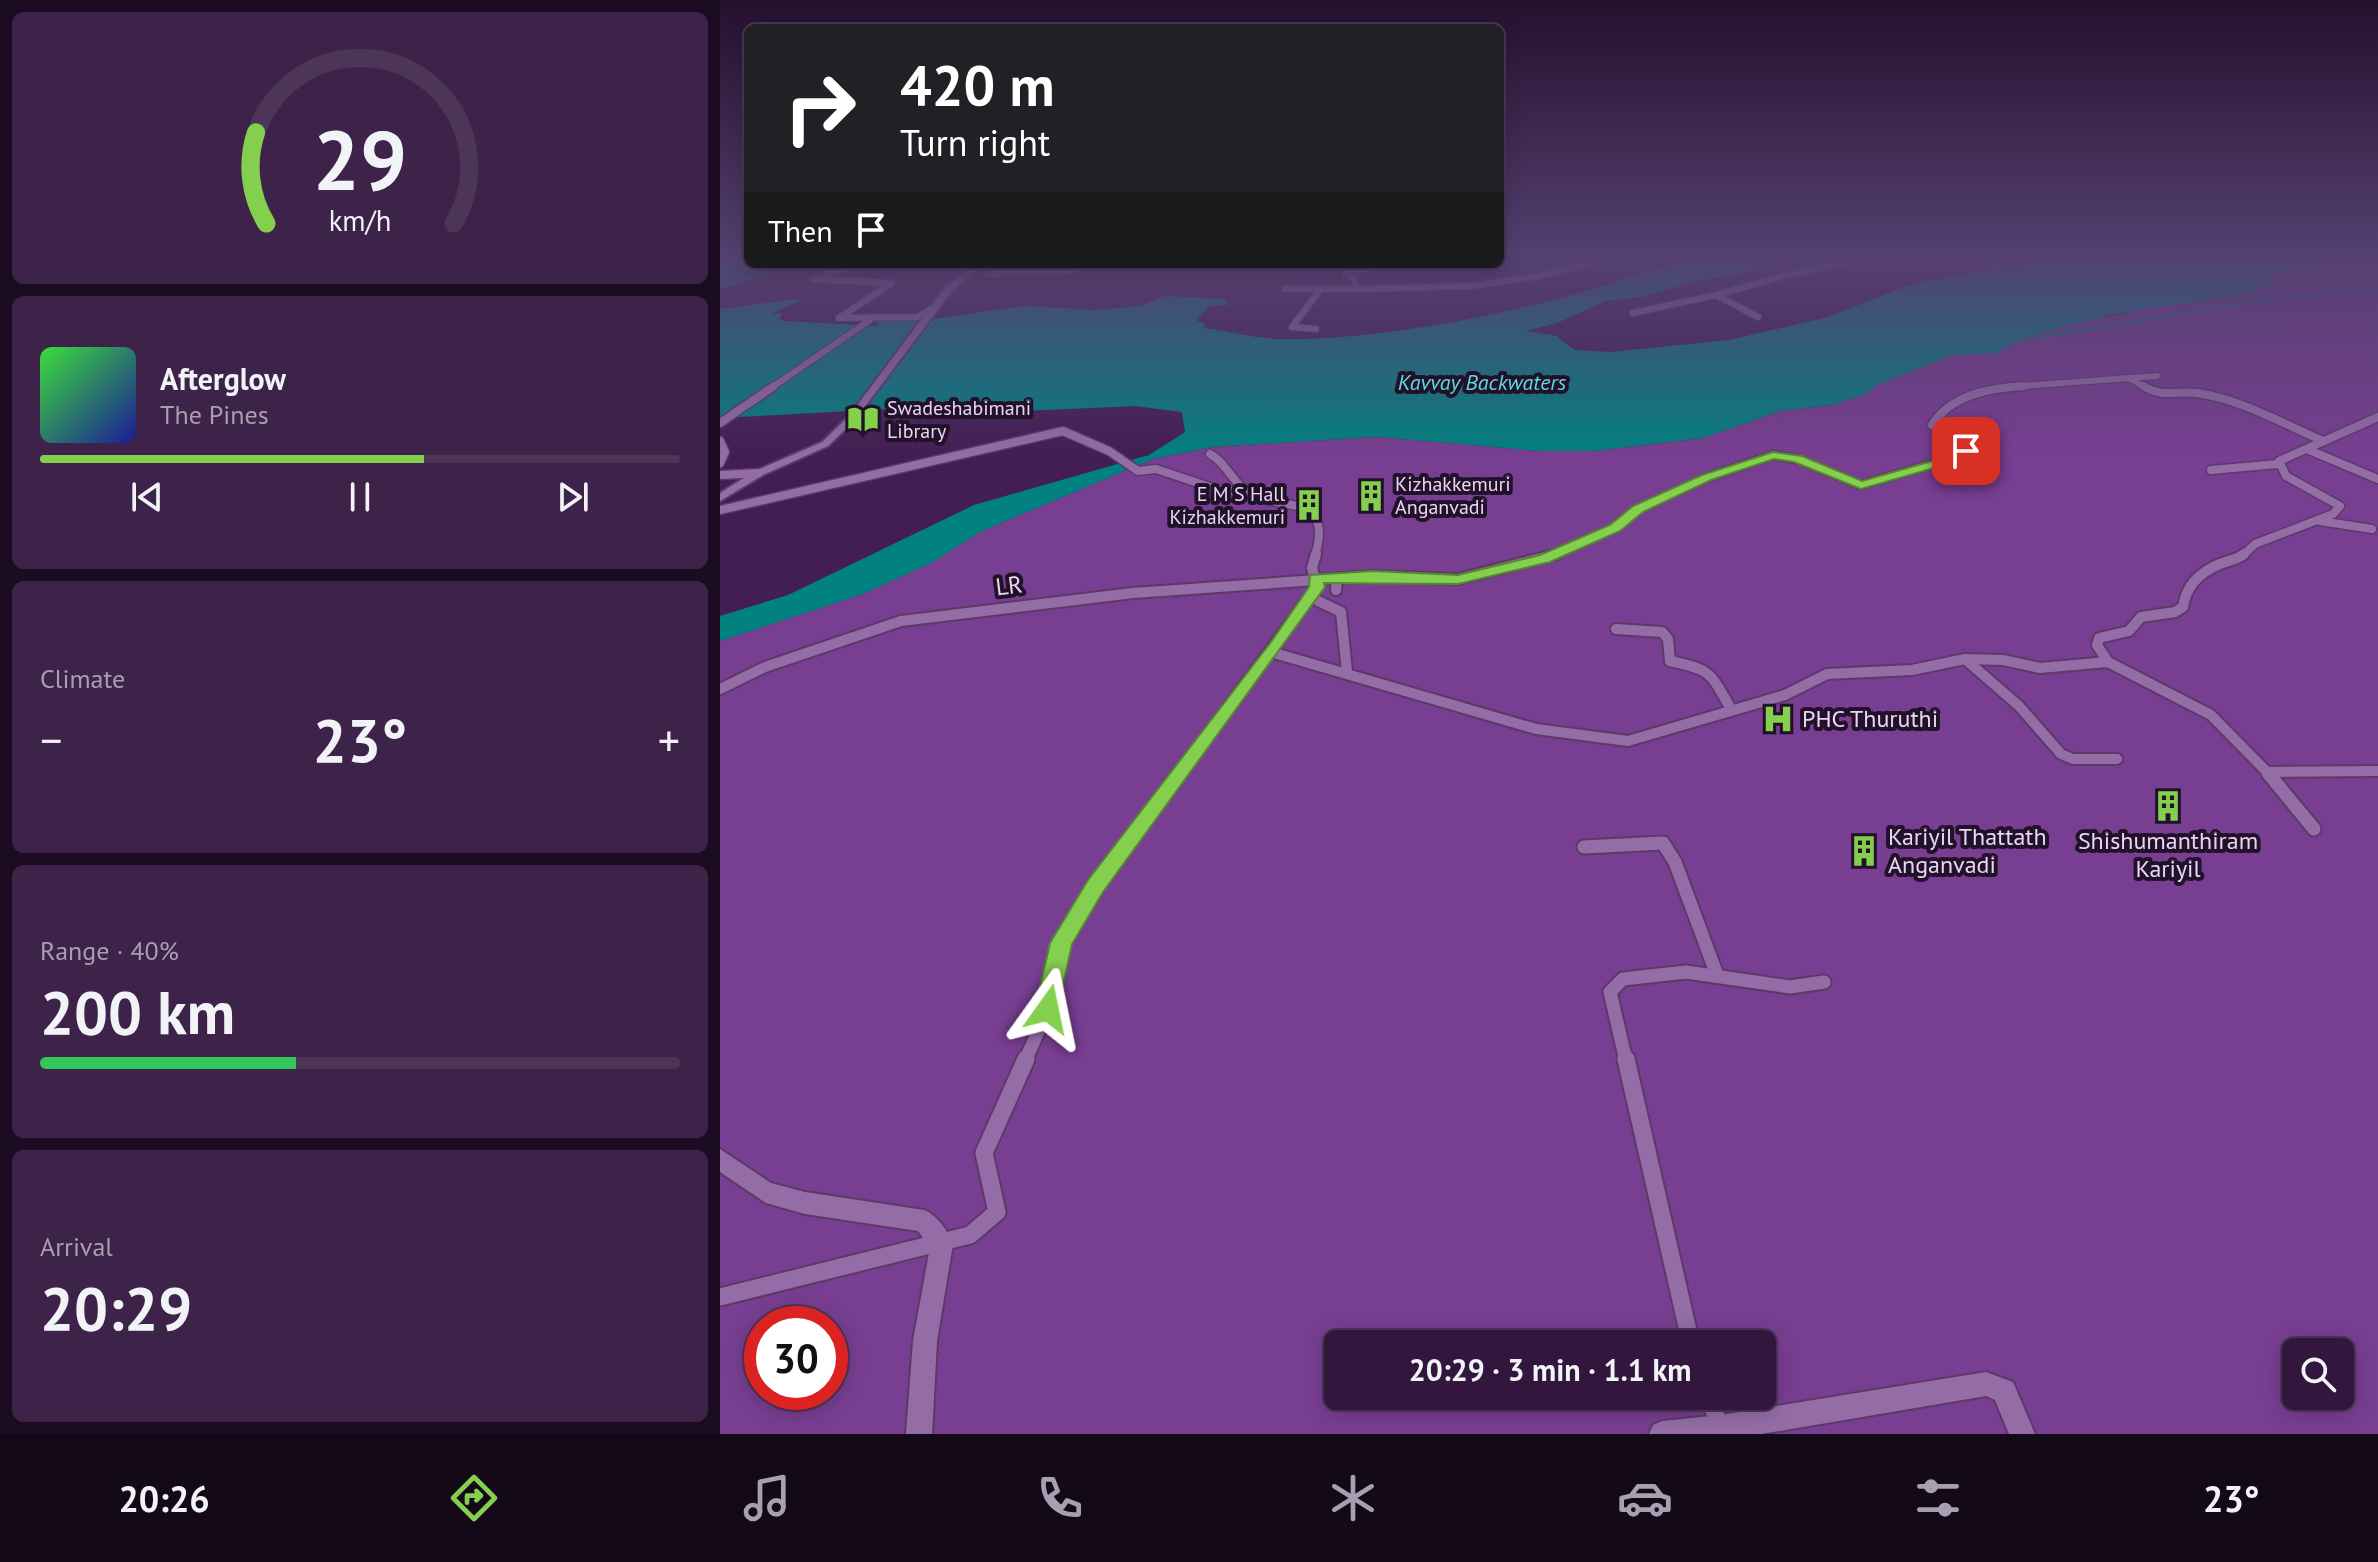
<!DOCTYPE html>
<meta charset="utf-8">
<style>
:root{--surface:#32163e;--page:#3d2349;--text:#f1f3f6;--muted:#a89fb0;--line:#4d3558;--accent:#84d04e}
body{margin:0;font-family:"PT Sans",sans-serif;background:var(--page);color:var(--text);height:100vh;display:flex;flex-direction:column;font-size:30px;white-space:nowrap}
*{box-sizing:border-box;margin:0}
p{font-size:26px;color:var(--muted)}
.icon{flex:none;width:44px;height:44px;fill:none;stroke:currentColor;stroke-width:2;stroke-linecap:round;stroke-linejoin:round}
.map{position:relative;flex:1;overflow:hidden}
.drawer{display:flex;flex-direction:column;gap:12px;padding:12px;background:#1c0c22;width:720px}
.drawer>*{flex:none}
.guide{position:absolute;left:24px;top:24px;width:760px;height:244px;border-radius:12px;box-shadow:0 4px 20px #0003,0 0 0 2px var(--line);background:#202124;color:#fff;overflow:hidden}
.buttons{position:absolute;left:1562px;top:1338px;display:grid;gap:16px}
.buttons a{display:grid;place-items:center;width:72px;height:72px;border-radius:12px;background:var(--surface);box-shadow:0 4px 20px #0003,0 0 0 2px var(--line);font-size:40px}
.speed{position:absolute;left:24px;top:1306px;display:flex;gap:16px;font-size:40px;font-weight:700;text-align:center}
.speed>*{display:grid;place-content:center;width:104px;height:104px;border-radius:50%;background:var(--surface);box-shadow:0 4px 20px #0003,0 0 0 2px var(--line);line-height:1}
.speed .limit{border:12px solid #d22;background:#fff;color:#111}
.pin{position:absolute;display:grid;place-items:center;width:68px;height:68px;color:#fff;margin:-34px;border-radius:16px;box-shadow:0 4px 12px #0006}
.me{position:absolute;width:88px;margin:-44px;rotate:12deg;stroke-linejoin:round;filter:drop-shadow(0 0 6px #0008)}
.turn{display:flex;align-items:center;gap:28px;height:168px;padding:0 24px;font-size:36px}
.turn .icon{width:104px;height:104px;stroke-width:2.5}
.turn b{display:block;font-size:56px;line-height:68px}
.then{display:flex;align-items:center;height:76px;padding:0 24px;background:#0003;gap:16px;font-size:30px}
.big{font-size:60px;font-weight:600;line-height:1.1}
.drawer .tile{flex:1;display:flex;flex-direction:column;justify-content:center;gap:12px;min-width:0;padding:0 28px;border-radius:12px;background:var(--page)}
.drawer .dial{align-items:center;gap:0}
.dial svg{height:208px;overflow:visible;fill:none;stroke:var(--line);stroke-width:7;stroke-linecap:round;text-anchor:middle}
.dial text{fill:var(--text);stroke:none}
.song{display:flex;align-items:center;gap:24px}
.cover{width:96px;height:96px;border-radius:12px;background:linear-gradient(135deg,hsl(120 70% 55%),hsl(240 70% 35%))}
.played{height:8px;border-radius:4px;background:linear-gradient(90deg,var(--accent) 60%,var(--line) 60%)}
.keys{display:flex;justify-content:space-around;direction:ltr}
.heat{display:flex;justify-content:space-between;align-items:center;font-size:44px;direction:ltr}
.charge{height:12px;border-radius:6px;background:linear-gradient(90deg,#34c759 40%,var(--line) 0)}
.trip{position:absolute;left:604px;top:1330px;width:452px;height:80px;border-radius:12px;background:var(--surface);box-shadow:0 4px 20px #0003,0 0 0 2px var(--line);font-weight:600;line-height:80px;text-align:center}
.tab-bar{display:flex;height:128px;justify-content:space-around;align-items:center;background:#140919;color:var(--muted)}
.tab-bar .icon{width:56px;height:56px}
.tab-bar .active{color:var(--accent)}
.tab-bar b{font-size:36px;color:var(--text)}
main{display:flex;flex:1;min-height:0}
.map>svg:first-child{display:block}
.green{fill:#783e91;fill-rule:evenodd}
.water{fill:#028181}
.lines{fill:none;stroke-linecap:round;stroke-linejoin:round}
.stream{stroke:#028181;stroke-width:2}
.minor-far4-casing{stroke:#5b3a68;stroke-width:8}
.minor-far3-casing{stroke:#5b3a68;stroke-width:11}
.minor-far2-casing{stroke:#5b3a68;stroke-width:14}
.minor-far1-casing{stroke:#5b3a68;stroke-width:17}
.minor-casing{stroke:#5b3a68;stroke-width:21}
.tertiary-casing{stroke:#5b3a68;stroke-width:4}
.secondary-casing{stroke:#5b3a68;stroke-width:4}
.minor-far4{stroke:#946da7;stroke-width:6}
.minor-far3{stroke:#946da7;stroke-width:8}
.minor-far2{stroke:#946da7;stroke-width:10}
.minor-far1{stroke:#946da7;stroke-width:13}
.minor{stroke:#946da7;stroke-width:17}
.tertiary{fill:#946da7;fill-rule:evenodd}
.secondary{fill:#946da7;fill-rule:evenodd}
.route{fill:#84d04e;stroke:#568733;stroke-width:2}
.labels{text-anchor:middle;stroke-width:8;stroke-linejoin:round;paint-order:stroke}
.far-poi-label{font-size:20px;fill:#ead5f5;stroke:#211229;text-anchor:start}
.far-water-label{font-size:22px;font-style:italic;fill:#5ddad9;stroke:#211229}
.street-label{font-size:24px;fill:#ead5f5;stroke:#211229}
.poi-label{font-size:24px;fill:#ead5f5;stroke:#211229;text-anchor:start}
</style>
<main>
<section class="drawer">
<div class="tile dial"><svg viewBox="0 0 100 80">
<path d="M14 69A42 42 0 1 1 86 69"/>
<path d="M14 69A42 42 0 0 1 10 34" stroke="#84d04e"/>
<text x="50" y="56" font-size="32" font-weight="700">29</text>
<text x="50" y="72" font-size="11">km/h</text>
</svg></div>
<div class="tile">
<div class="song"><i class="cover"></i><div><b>Afterglow</b><p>The Pines</p></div></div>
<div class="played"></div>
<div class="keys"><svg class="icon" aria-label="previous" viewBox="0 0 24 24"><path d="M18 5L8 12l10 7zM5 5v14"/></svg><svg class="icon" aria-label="pause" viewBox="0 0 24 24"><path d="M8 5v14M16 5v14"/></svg><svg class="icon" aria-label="next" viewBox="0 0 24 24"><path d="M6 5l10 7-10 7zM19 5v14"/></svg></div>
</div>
<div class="tile"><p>Climate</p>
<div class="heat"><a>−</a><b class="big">23°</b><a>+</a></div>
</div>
<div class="tile"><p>Range · 40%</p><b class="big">200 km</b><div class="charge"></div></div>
<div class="tile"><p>Arrival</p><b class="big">20:29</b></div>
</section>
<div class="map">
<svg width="1658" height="1434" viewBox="0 0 1658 1434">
<rect width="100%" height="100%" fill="#431e53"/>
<path class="green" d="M1601 258H1658V1434H0V641L143 594 210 563 262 531 433 459 492 447 656 437 820 451H874L983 438 1061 411 1113 405 1143 395 1157 385 1233 355 1277 353 1297 340 1358 322 1549 286 1555 275ZM42 1324H110V1392H42ZM618 1344H1042V1396H618ZM1576 1352H1620V1396H1576Z"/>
<g class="water">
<polygon points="13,258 28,258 28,264 68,264 49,270 50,274 0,289 0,263"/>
<path d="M976 258H1058L1039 270 976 281 922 297 886 301 837 323 806 331 837 336 854 350 891 352 1009 340 1105 318 1195 283 1343 258H1601L1555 275 1549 286 1527 294 1390 315 1297 340 1277 353 1233 355 1157 385 1143 395 1113 405 1061 411 983 438 874 451H820L656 437 492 447 433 459 262 531 211 563 143 594 0 641V616L68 595 254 505 429 455 465 432 462 412 414 406 304 411 205 407 0 418V309L85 298 51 314 63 313 59 319 64 321 158 326 156 321 213 319 304 306 374 310 421 306 445 296 506 299V303L514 304 490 306 476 320 485 324 484 328C509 331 537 339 562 339 649 340 757 320 841 298 887 286 930 268 976 258Z"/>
</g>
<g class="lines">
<polyline class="stream" points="1291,342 1524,303 1658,288"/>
<defs>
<g id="minor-far4">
<polyline points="1259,258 1278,265"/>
<polyline points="136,264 93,279 172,283 119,318 198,317 214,307"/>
<polyline points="390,264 531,267"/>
<polyline points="666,264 625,274 634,278 636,289 751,286 818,276 890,258"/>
<polyline points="268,274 352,271 363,264"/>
<polyline points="565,289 636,289"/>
<polyline points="913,313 996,295"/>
<polyline points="1038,317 996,295 1066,275 1150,258"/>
<polyline points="596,329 572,327 600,290"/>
<polyline points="1409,378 1437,376"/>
<polyline points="51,388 150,320"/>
<polyline points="1277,388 1409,378 1426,388"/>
</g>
<g id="minor-far3">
<path d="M1423 386C1446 399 1454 390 1477 393 1520 399 1562 423 1601 440"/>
<polyline points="0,423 54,386"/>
<polyline points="0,441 5,452 0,463"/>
<polyline points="1589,450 1658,479"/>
<path d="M490 454C507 463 513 484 529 493 563 512 614 492 595 556"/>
<polyline points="1491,470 1558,464"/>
<polyline points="0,475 39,473"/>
<polyline points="0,510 343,431 389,451 418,471 436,469 496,489 528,493"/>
<polyline points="1600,521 1652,529"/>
<path d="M832 556 895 528 918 509 986 478 1053 455 1077 459 1141 485 1238 457 1246 451 1212 425C1232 394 1270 388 1304 386"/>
<polyline points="1522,556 1535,544 1613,514 1620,506 1566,476 1559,461 1658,417"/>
</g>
<g id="minor-far2">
<polyline points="616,590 617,578"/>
<polyline points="590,597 621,612 627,672"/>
<path d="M896 629 942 632 948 639 950 661C993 670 990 673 1011 709"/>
<polyline points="551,652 816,729 908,741 1065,695 1107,674 1192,670 1245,659 1283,660 1320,668 1388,662 1491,715 1547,772 1658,771"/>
<polyline points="1245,659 1299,706 1341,754 1353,759 1397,759"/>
<path d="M1388 662 1377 645 1379 638 1409 631 1421 617 1455 612 1463 607C1466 586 1480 572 1500 564 1509 560 1517 560 1524 554"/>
<polyline points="0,689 45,667 181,621 413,593 653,576 738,579 837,554"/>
<polyline points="1547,772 1550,775"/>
<polyline points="458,775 597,587 592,568 596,554"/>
</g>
<g id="minor-far1">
<polyline points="1548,773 1594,829"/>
<polyline points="864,847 943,843 955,862 997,975"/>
<polyline points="305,1061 328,1009 341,943 376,886 459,773"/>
<polyline points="906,1061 890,992 903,979 966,972 1070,987 1104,982"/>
</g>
<g id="minor">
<polyline points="906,1059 971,1344"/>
<polyline points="0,1297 250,1235 277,1212 264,1153 306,1059"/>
<polyline points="989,1396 1000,1428"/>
</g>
<g id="tertiary">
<path d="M0 1149 51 1183 85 1192 204 1210C217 1215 228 1231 233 1244L217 1341 212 1434H186L193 1341 210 1247 198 1231 85 1214 46 1203 0 1172Z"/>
<polygon points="1266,1372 1293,1382 1315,1434 1289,1434 1275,1400 1266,1396 1041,1434 929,1434 933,1425 942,1421 1001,1415"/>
</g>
<polygon id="secondary" points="255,264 262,264 231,292 135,420 108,446 43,475 0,501 0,493 35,471 102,442 129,416 225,288"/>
</defs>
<use href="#minor-far4" class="minor-far4-casing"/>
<use href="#minor-far3" class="minor-far3-casing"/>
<use href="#minor-far2" class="minor-far2-casing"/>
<use href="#minor-far1" class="minor-far1-casing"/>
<use href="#minor" class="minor-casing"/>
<use href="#tertiary" class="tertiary-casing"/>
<use href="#secondary" class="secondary-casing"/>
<use href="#minor-far4" class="minor-far4"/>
<use href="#minor-far3" class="minor-far3"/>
<use href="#minor-far2" class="minor-far2"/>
<use href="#minor-far1" class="minor-far1"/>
<use href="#minor" class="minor"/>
<use href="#tertiary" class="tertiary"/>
<use href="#secondary" class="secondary"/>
</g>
<linearGradient id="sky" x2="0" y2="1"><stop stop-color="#25102e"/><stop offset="0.56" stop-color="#554171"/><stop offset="1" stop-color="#554171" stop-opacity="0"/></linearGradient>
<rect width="1658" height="459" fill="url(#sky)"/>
<polygon class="route" points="1241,448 1252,451 1242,460 1141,489 1074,462 1054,459 991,480 923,512 900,531 830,562 738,584 604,583 605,587 383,892 352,944 336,1016 328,1019 319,1016 315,1009 330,943 368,880 551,642 589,587 590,575 653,571 738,575 820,555 890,525 913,506 982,475 1053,452 1082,456 1142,481 1233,455"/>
<defs>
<symbol id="library-bare" viewBox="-9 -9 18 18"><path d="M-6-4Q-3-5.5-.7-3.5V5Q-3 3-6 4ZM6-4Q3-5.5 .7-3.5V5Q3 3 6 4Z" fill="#84d04e" stroke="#211229" stroke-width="2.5" paint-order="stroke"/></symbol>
<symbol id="building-bare" viewBox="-9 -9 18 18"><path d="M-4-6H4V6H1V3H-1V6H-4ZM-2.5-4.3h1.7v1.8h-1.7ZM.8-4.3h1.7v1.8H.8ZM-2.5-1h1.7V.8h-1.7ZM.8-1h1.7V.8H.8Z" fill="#84d04e" stroke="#211229" stroke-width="2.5" paint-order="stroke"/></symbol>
<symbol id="hospital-bare" viewBox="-9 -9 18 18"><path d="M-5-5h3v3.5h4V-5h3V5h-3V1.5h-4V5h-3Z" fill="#84d04e" stroke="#211229" stroke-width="2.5" paint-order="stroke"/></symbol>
</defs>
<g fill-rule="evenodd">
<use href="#library-bare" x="121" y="397" width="44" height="44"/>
<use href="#building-bare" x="629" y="474" width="44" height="44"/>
<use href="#building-bare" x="567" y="483" width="44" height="44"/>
<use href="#hospital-bare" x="1036" y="697" width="44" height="44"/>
<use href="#building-bare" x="1426" y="784" width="44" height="44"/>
<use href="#building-bare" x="1122" y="829" width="44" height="44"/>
</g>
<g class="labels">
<g class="far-poi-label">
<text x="167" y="415">Swadeshabimani<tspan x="167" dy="23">Library</tspan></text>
<text x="675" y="491">Kizhakkemuri<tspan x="675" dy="23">Anganvadi</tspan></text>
<text x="565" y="501" text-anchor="end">E M S Hall<tspan x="565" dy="23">Kizhakkemuri</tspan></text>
</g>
<g class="far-water-label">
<text x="762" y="390">Kavvay Backwaters</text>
</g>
<g class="street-label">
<text transform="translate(289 586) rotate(-7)" y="8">LR</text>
</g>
<g class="poi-label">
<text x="1082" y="727">PHC Thuruthi</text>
<text x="1168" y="845">Kariyil Thattath<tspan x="1168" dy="28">Anganvadi</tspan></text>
<text x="1448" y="849" text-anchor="middle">Shishumanthiram<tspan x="1448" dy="28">Kariyil</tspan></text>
</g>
</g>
</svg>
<div class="buttons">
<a><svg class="icon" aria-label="search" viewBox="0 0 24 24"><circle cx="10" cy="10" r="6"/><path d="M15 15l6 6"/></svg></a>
</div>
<div class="speed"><div class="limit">30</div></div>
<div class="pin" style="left:1246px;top:451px;background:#d93025"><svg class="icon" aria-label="arrive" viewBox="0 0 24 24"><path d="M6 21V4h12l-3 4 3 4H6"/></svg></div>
<svg class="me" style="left:328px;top:1009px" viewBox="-20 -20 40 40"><path d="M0-17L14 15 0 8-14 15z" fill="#84d04e" stroke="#fff" stroke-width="4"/></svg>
<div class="trip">20:29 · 3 min · 1.1 km</div>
<div class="guide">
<div class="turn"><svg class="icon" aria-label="right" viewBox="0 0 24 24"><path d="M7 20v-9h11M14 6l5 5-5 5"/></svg><div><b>420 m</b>Turn right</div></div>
<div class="then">Then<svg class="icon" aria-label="arrive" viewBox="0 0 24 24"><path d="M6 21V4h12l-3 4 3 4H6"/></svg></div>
</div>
</div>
</main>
<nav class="tab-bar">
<b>20:26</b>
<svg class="icon active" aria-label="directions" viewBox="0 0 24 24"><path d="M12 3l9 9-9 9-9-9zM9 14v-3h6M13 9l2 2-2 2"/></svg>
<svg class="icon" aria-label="music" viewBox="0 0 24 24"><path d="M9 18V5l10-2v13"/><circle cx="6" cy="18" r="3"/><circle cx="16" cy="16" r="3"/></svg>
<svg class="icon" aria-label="phone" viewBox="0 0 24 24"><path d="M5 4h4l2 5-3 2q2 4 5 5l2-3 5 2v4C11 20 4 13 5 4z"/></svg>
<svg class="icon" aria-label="climate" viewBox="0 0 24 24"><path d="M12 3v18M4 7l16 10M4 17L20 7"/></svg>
<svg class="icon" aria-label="car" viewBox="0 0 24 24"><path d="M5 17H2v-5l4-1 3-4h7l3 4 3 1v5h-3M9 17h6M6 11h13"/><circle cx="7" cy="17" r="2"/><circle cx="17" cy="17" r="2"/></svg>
<svg class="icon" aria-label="filters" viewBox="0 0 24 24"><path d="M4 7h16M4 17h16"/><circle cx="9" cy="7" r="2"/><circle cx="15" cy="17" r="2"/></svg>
<b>23°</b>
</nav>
